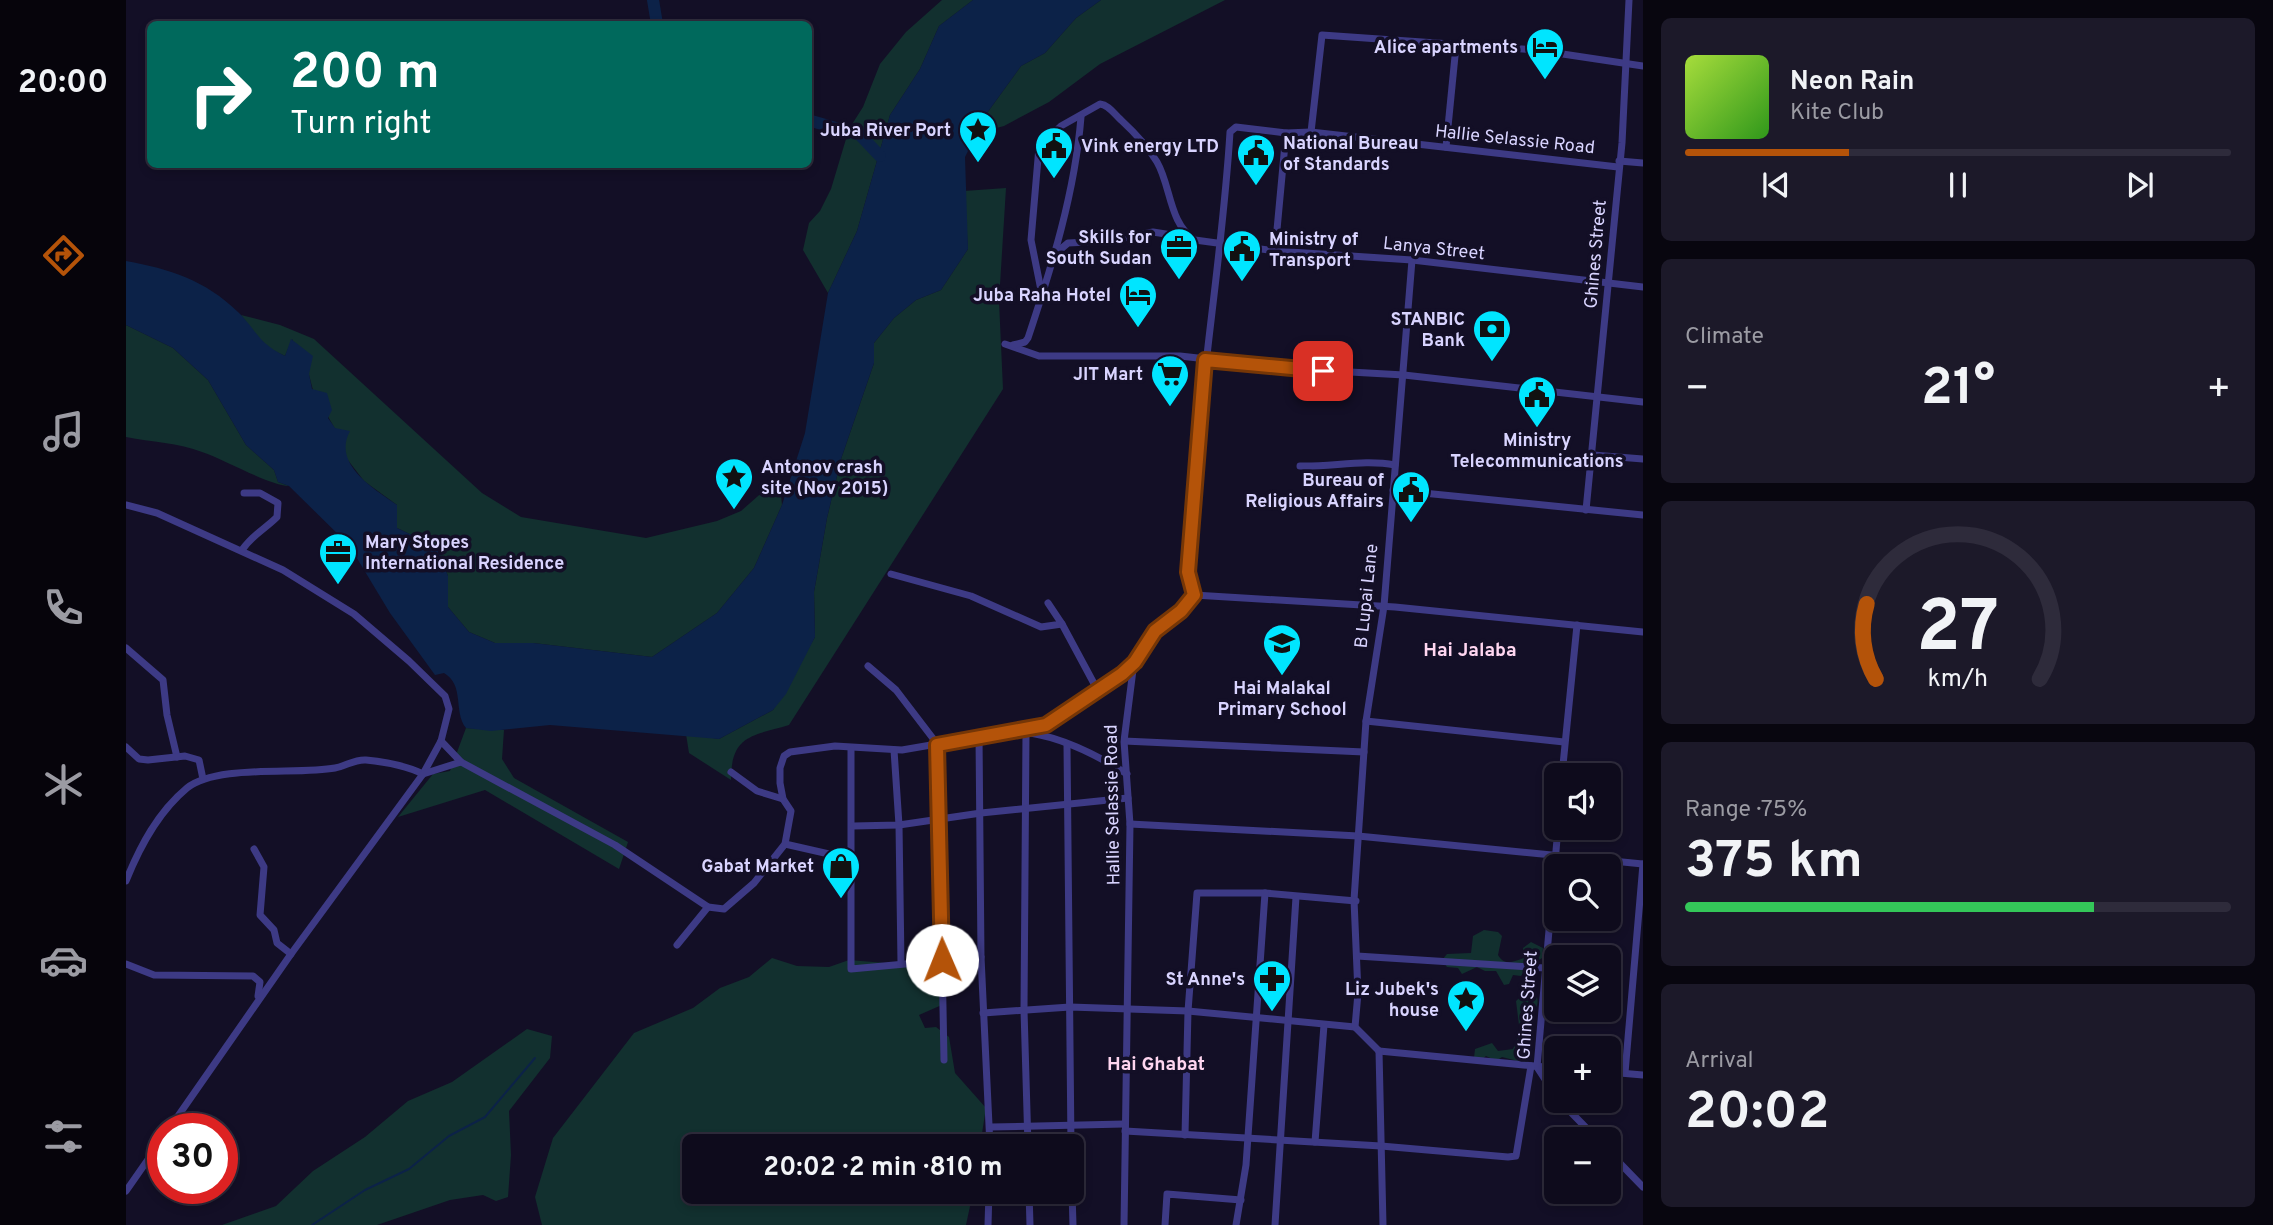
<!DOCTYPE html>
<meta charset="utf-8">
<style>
:root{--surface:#0e0b1c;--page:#1c1929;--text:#f1f3f6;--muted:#9b9ba3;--line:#2e2b3b;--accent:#b45309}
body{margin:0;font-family:Overpass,sans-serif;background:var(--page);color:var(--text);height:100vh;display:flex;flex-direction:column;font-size:26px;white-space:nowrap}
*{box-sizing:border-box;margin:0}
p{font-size:23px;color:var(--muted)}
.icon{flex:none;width:38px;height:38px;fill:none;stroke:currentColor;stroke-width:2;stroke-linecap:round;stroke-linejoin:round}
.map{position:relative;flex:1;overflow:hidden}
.sheet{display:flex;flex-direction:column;gap:18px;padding:18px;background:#08060f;width:630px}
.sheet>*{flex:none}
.banner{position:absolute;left:21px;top:21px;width:665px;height:147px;border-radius:10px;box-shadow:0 4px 10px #0003,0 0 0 2px var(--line);background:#00695c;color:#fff;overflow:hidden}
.controls{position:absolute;left:1418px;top:763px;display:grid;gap:14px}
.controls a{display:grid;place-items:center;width:77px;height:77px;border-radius:10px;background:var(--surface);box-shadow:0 4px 10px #0003,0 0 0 2px var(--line);font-size:35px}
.speed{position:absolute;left:21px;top:1113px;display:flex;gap:14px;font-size:35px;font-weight:700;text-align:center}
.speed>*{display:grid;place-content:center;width:91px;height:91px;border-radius:50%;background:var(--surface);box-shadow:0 4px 10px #0003,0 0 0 2px var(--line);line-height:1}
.speed .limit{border:10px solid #d22;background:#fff;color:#111}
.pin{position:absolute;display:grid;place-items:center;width:60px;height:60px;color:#fff;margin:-30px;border-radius:14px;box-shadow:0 4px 10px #0006}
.me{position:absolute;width:77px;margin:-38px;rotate:359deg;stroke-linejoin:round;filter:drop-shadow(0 0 5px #0008)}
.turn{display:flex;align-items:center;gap:24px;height:147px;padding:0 28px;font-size:32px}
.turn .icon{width:91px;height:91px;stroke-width:2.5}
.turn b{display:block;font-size:49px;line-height:60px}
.big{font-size:52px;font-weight:700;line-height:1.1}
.sheet .tile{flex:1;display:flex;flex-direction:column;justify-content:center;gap:10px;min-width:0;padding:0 24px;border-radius:10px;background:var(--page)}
.sheet .dial{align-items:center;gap:0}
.dial svg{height:182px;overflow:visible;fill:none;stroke:var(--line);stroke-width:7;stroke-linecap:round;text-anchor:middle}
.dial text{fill:var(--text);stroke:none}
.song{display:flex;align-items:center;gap:21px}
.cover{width:84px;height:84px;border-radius:10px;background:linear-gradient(135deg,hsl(80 70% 55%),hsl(110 70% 35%))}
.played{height:7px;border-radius:4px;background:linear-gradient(90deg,var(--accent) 30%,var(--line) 30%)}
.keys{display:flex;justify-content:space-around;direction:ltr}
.heat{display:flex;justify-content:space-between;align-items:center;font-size:38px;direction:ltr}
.charge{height:10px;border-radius:5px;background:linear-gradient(90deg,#34c759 75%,var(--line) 0)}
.trip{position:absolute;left:556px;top:1134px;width:402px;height:70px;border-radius:10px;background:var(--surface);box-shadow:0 4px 10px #0003,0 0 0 2px var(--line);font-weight:700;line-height:70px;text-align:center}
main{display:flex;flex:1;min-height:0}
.tabs{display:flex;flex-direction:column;width:126px;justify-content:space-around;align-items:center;background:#06040b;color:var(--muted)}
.tabs .icon{width:49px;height:49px}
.tabs .on{color:var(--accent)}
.tabs b{font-size:32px;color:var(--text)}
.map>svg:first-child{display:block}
.green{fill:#12302f}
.water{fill:#0c2248}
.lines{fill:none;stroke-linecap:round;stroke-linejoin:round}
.stream{stroke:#0c2248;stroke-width:2}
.river{stroke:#0c2248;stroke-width:12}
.street{stroke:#3d3a85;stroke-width:7}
.route-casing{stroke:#753606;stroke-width:18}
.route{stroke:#b45309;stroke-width:12}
.labels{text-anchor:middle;stroke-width:7;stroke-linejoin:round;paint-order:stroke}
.poi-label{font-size:18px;font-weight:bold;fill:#d9d4ff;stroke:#130f26;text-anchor:end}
.street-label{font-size:18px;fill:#d9d4ff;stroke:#130f26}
.neighbourhood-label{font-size:19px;font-weight:bold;fill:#ffd6f0;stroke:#130f26}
</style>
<main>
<nav class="tabs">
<b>20:00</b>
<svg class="icon on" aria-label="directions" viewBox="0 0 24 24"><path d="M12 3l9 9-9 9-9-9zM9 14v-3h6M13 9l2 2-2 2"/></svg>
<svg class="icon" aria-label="music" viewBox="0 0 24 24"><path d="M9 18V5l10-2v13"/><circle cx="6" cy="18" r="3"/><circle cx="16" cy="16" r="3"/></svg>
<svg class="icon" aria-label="phone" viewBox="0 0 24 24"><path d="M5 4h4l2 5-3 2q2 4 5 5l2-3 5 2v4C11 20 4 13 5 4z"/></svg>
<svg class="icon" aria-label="climate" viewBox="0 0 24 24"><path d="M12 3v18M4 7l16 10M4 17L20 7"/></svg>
<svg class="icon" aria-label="car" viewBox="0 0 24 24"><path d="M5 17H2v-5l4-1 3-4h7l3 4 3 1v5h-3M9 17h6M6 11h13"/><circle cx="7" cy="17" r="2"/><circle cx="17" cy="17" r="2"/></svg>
<svg class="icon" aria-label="filters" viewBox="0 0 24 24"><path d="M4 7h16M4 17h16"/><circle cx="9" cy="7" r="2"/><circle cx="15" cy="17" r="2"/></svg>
</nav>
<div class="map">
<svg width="1517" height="1225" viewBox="0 0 1517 1225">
<rect width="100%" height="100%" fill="#130f26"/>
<g class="green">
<polygon points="816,0 847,0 813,26 794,69 764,115 731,231 702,293 677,250 683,223 694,211 705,189 723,129 737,107 754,64 780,32"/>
<polygon points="975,0 1099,0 974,64 923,102 878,126 852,133 861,113 895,66 919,53 950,18"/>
<path d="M880 188 873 301 877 389 663 725C626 736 605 735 605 780L563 753 560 734 593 739 647 710 689 637 688 592 701 518 715 459 748 363V343L768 318 790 300 815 290 842 249 838 191Z"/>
<polygon points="115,315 154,325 188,339 356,493 395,517 520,538 591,521 615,511 640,489 648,487 655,495 656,505 628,568 591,613 526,657 407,643 369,643 343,632 322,607 322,576 311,547 271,528 271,505 238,481 218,455 217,443 187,390 183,375 166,339 159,356 138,346"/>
<path d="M0 325 47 348 82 380 120 445 148 470 152 482 163 486C142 485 100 460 76 452 53 443 25 442 0 437Z"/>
<polygon points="340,728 378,730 376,759 388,778 502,842 493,869 359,790 272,817 307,774 324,771"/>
<path d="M1358 930 1372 932 1376 936 1372 955C1378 966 1387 962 1398 958L1397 948 1405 942 1417 948 1416 958 1408 964 1404 961 1395 976 1387 975 1383 984 1378 985 1370 971H1359L1351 967 1336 974 1332 968 1321 967 1316 960 1321 954 1345 953 1347 936Z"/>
<polygon points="646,958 671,966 703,967 723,960 783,965 806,972 818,986 818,1004 793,1015 799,1028 810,1027 823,1037 829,1073 860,1108 854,1146 569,1146 569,1192 847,1192 840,1225 416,1225 409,1197 427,1138 508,1033 567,1008 594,988 623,977"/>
<path d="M1400 992 1410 994C1414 1004 1410 1009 1404 1016L1408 1020 1406 1029 1403 1031 1406 1035 1403 1046 1405 1055 1399 1063 1376 1057 1370 1061 1360 1056 1355 1060 1348 1058 1349 1049 1366 1043 1372 1051 1387 1049 1394 1033 1390 1001Z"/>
<polygon points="401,1029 426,1036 424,1058 383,1111 385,1155 382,1197 370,1201 357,1195 324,1200 251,1225 96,1225 150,1206 187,1171 239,1137 282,1101 326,1082"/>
</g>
<path class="water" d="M847 0H975L950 18 919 53 895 66 861 113 839 157 842 249 815 290 790 300 768 318 748 343V363L715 459 701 518 688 592 689 637 660 694 647 710 593 739 424 725 365 731 340 728C327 712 339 685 318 673L309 675 264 613 223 545 163 486 152 482 148 470 120 445 82 380 47 348 0 325V261C44 269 79 280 112 312 132 332 131 342 159 356L165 339 187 356 183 374 186 389 201 393 206 410 202 418 209 428 224 431C206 464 247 488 271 505V528L311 547 322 576V607L343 632 369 643H407L526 657 591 613 628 568 656 505 679 433 702 293 731 231 764 115 794 69 813 26Z"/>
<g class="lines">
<polyline class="stream" points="186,1225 239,1190 283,1169 323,1136 359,1117 409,1058"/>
<g class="river">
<polyline points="527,0 531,24"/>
<polyline points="682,120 734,135 754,156"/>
</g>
<g class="street">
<polyline points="1185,132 1196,35 1410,50 1517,66"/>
<polyline points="1320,147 1330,46"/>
<polyline points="1493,161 1517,163"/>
<polyline points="1149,251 1160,133"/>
<polyline points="929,254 942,243 983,241 1027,232 1065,238"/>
<path d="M916 295 905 240 913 147 935 126 974 104C983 105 988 114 995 120 1008 132 1022 147 1031 162 1045 186 1043 224 1069 240L1149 251 1286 260 1517 287"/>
<polyline points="879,344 913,356 1054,356 1170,369 1278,375 1517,402"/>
<path d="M887 345 899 342 902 338C926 266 949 192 955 117"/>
<polyline points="1467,455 1517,459"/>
<path d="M1174 466C1206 467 1238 459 1269 465"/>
<polyline points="1267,490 1517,515"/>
<path d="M0 505 31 513 157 570 228 614 283 661 319 696 323 709 315 741 297 774C279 765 260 762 240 760 229 759 220 766 209 768 171 775 91 764 61 788 32 812 14 846 0 881"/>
<polyline points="1460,510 1496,143 1503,0"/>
<path d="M116 550C127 534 138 530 151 517L152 503 134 493H118"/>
<polyline points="765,574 845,596 915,627 936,624 922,603"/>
<polyline points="1068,595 1269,607 1517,632"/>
<polyline points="936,624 972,691"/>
<polyline points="0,648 37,680 41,715 51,757"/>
<polyline points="742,666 770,690 812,745 818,1060"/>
<polyline points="1240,721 1438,742"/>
<path d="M895 732C932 735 971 755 1001 774"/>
<polyline points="900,732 898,1010 902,1146"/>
<polyline points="853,736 855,957 864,1146"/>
<polyline points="315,741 335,762 489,845 582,907 598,909 628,883 659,844 665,811 657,799 654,783 654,768 658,756 664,752 709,746 776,750 921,725 996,674 1008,662"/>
<polyline points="998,741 1238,752"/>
<polyline points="941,745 945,1146"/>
<polyline points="0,747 13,759 22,760 59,756 73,760 77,779"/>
<polyline points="725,748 725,969 855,957"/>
<polyline points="768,750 773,825 775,963"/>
<polyline points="605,772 631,791 657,799"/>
<polyline points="1436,775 1451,625"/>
<polyline points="1004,824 1232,836 1517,864"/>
<polyline points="727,826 773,825 855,813 1002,798"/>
<polyline points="659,844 725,859"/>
<polyline points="128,849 138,867 134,915 148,930 151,943 165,954"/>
<polyline points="551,945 582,907"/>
<polyline points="1231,956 1419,968"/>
<polyline points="0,964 28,975 127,976 134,982 132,996"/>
<polyline points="857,1013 944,1007 1062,1011 1229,1027"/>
<polyline points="1253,1051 1229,1027 1232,993 1228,900 1240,721 1258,606 1286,260"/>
<polyline points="1253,1051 1430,1068"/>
<polyline points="1253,1051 1257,1225"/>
<polyline points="1482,1072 1517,1075"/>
<polyline points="1499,1073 1517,864"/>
<polyline points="1430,1096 1411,1067 1432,828"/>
<polyline points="1434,1101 1471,1139"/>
<polyline points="865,1127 998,1124"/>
<polyline points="43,1129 165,954 297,774 335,762"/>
<polyline points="999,1131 1255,1146 1382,1157 1390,1156 1405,1066"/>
<polyline points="1059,1135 1062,1011 1071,893 1139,893 1230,901"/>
<polyline points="1189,1142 1198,1025"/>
<polyline points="1482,1151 1517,1187"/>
<polyline points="0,1191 37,1138"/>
<polyline points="903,1192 904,1225"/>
<polyline points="946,1192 947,1225"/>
<polyline points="862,1225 863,1192"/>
<path d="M998 1225 1004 824 998 741 1008 662 1029 631 1055 611 1068 595C1059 558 1067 517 1069 478 1077 362 1097 248 1104 132L1110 127 1160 133 1185 132 1492 167"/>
<polyline points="1039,1225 1041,1194 1115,1200"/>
<polyline points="1110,1225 1120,1165 1139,893"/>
<polyline points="1149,1225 1170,897"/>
</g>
</g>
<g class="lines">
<defs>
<polyline id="route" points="816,960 811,745 920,725 996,674 1009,662 1029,631 1055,611 1068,595 1062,572 1079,360 1197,371"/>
</defs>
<use href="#route" class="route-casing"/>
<use href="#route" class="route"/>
</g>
<defs>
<symbol id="hotel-pin" viewBox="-11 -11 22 30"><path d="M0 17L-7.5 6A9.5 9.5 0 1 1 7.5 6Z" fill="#00e5ff" stroke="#130f26"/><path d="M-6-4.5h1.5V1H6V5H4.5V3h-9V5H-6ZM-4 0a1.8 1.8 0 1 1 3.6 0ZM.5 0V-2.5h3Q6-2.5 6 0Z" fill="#111"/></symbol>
<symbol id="sight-pin" viewBox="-11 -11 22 30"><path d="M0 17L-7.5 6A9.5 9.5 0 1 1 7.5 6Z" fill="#00e5ff" stroke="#130f26"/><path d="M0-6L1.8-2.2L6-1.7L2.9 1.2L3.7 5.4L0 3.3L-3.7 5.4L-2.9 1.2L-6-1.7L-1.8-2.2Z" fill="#111"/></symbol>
<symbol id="civic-pin" viewBox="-11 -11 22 30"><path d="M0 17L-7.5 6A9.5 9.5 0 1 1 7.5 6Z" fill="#00e5ff" stroke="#130f26"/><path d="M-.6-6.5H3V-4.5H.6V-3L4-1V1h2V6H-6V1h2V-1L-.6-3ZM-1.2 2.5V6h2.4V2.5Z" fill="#111"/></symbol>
<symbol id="office-pin" viewBox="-11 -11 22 30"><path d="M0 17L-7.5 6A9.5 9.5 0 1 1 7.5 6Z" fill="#00e5ff" stroke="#130f26"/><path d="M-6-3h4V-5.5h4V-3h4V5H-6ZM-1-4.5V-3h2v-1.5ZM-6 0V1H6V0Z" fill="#111"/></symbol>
<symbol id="bank-pin" viewBox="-11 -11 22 30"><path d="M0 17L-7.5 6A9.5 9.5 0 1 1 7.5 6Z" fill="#00e5ff" stroke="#130f26"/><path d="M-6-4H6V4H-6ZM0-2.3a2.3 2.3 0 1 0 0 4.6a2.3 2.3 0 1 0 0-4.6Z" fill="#111"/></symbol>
<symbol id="supermarket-pin" viewBox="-11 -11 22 30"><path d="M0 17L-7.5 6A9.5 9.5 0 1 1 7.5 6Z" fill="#00e5ff" stroke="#130f26"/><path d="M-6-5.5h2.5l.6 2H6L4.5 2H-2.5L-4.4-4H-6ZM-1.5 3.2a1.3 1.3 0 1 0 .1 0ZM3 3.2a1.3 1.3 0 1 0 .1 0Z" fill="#111"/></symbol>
<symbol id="school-pin" viewBox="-11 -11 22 30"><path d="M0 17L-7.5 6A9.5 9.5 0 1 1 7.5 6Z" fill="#00e5ff" stroke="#130f26"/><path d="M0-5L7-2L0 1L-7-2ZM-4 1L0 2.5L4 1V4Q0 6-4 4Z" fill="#111"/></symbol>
<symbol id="shop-pin" viewBox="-11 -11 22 30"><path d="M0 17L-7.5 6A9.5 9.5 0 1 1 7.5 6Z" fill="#00e5ff" stroke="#130f26"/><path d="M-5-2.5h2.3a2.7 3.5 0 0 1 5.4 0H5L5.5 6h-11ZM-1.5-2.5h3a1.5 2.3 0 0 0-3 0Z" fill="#111"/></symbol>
<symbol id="pharmacy-pin" viewBox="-11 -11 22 30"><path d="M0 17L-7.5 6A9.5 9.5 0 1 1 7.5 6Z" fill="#00e5ff" stroke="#130f26"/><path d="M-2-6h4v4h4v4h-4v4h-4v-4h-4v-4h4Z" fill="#111"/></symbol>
</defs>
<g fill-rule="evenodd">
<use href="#hotel-pin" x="1397" y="25" width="44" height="60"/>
<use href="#sight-pin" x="830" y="108" width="44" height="60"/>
<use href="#civic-pin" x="906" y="124" width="44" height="60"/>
<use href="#civic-pin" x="1108" y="131" width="44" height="60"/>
<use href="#office-pin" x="1031" y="225" width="44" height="60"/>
<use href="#civic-pin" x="1094" y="227" width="44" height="60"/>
<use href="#hotel-pin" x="990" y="273" width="44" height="60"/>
<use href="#bank-pin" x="1344" y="307" width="44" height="60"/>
<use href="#supermarket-pin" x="1022" y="352" width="44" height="60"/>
<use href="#civic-pin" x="1389" y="373" width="44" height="60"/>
<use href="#sight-pin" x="586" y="455" width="44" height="60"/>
<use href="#civic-pin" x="1263" y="468" width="44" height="60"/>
<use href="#office-pin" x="190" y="530" width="44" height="60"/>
<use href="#school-pin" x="1134" y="621" width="44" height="60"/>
<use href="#shop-pin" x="693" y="844" width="44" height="60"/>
<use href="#pharmacy-pin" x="1124" y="957" width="44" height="60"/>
<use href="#sight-pin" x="1318" y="977" width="44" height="60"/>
</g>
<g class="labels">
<g class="poi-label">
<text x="1392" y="53">Alice apartments</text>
<text x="825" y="136">Juba River Port</text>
<text x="1157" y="149" text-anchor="start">National Bureau<tspan x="1157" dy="21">of Standards</tspan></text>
<text x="955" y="152" text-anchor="start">Vink energy LTD</text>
<text x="1026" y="243">Skills for<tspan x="1026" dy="21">South Sudan</tspan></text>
<text x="1143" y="245" text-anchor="start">Ministry of<tspan x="1143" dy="21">Transport</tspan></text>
<text x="985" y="301">Juba Raha Hotel</text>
<text x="1339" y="325">STANBIC<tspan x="1339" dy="21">Bank</tspan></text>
<text x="1017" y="380">JIT Mart</text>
<text x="1411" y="446" text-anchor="middle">Ministry<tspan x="1411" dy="21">Telecommunications</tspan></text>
<text x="635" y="473" text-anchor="start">Antonov crash<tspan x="635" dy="21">site (Nov 2015)</tspan></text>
<text x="1258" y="486">Bureau of<tspan x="1258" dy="21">Religious Affairs</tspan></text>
<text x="239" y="548" text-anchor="start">Mary Stopes<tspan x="239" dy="21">International Residence</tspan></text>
<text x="1156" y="694" text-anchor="middle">Hai Malakal<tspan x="1156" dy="21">Primary School</tspan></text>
<text x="688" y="872">Gabat Market</text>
<text x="1119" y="985">St Anne's</text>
<text x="1313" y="995">Liz Jubek's<tspan x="1313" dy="21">house</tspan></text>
</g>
<g class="street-label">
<text transform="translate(1389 139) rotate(6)" y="6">Hallie Selassie Road</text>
<text transform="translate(1308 248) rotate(6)" y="6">Lanya Street</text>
<text transform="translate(1469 254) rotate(-85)" y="6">Ghines Street</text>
<text transform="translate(1240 596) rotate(-84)" y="6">B Lupai Lane</text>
<text transform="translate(986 805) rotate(-91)" y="6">Hallie Selassie Road</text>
<text transform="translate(1401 1005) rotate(-86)" y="6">Ghines Street</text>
</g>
<g class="neighbourhood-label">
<text x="1344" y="656">Hai Jalaba</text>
<text x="1030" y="1070">Hai Ghabat</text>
</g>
</g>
</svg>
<div class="controls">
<a><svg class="icon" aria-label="sound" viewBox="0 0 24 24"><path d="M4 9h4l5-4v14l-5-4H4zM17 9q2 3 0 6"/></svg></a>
<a><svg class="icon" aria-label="search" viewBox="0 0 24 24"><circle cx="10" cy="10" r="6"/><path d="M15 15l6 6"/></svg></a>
<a><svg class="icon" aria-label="layers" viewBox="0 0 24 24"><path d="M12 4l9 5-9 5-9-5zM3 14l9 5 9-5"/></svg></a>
<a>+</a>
<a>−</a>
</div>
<div class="speed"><div class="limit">30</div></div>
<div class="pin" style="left:1197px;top:371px;background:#d93025"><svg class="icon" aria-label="arrive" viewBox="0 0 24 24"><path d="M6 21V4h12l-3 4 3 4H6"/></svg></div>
<svg class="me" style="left:816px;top:960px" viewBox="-20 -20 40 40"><circle r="19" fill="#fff"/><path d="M0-13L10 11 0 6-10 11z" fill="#b45309"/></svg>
<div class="trip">20:02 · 2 min · 810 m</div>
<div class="banner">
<div class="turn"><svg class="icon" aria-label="right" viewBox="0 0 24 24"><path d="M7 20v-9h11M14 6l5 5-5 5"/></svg><div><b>200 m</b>Turn right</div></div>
</div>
</div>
<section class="sheet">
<div class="tile">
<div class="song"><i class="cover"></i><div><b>Neon Rain</b><p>Kite Club</p></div></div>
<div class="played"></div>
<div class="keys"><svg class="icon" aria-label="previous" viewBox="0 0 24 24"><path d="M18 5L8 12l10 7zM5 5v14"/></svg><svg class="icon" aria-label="pause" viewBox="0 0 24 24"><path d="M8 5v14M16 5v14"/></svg><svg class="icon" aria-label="next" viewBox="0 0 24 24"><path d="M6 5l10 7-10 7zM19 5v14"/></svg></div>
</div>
<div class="tile"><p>Climate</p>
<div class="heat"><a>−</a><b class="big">21°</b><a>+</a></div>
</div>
<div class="tile dial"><svg viewBox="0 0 100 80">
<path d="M14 69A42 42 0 1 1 86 69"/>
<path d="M14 69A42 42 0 0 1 10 36" stroke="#b45309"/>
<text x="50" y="56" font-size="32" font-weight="700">27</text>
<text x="50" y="72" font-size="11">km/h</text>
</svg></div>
<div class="tile"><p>Range · 75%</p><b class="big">375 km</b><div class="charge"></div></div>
<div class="tile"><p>Arrival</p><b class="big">20:02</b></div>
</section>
</main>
